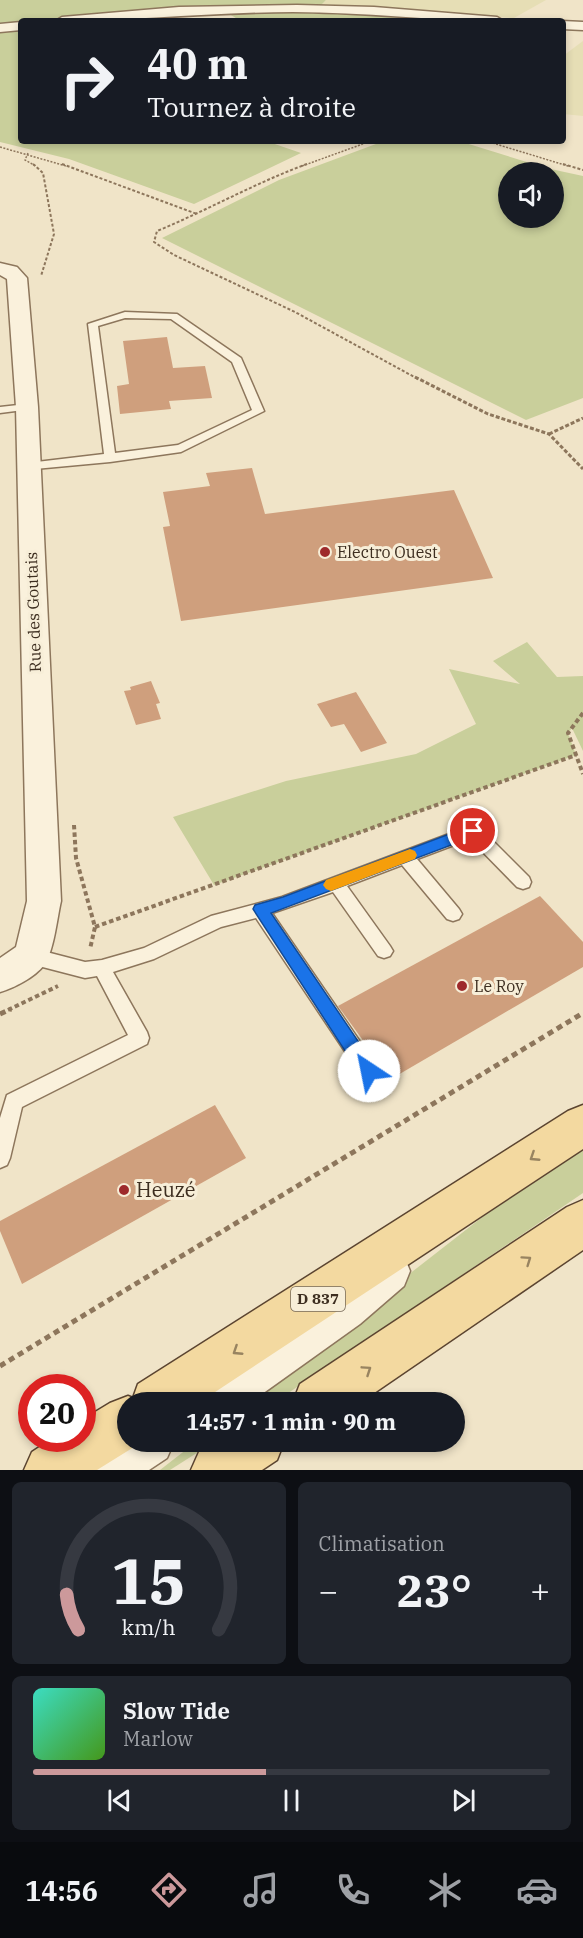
<!DOCTYPE html>
<html lang="fr">
<meta charset="utf-8">
<style>
:root{--surface:#171b24;--page:#20242c;--text:#f1f3f6;--muted:#9ea1a6;--line:#363941;--accent:#cc999b}
body{margin:0;font-family:"IBM Plex Serif",serif;background:var(--page);color:var(--text);height:100vh;display:flex;flex-direction:column;font-size:22px;white-space:nowrap}
*{box-sizing:border-box;margin:0}
p{font-size:20px;color:var(--muted)}
.icon{flex:none;width:33px;height:33px;fill:none;stroke:currentColor;stroke-width:2;stroke-linecap:round;stroke-linejoin:round}
.map{position:relative;height:1470px;overflow:hidden}
.panel{display:flex;flex-direction:column;gap:12px;padding:12px;background:#0d0f14;flex:1}
.panel>*{flex:none}
.top-card{position:absolute;left:18px;top:18px;width:548px;height:126px;border-radius:6px;box-shadow:0 3px 9px #0003;background:#171b24;color:var(--text);overflow:hidden}
.fabs{position:absolute;left:498px;top:162px;display:grid;gap:12px}
.fabs a{display:grid;place-items:center;width:66px;height:66px;border-radius:50%;background:var(--surface);box-shadow:0 3px 9px #0003;font-size:30px}
.speed{position:absolute;left:18px;top:1374px;display:flex;gap:12px;font-size:30px;font-weight:700;text-align:center}
.speed>*{display:grid;place-content:center;width:78px;height:78px;border-radius:50%;background:var(--surface);box-shadow:0 3px 9px #0003;line-height:1}
.speed .limit{border:9px solid #d22;background:#fff;color:#111}
.pin{position:absolute;display:grid;place-items:center;width:51px;height:51px;color:#fff;margin:-26px;border:3px solid #fff;border-radius:50%;box-shadow:0 2px 6px #0007}
.me{position:absolute;width:66px;margin:-33px;rotate:326deg;stroke-linejoin:round;filter:drop-shadow(0 0 4px #0008)}
.turn{display:flex;align-items:center;gap:21px;height:126px;padding:0 30px;font-size:27px}
.turn .icon{width:78px;height:78px;stroke-width:2.5}
.turn b{display:block;font-size:42px;line-height:51px}
.big{font-size:45px;font-weight:700;line-height:1.1}
.panel .tile{flex:1;display:flex;flex-direction:column;justify-content:center;gap:9px;min-width:0;padding:0 21px;border-radius:9px;background:var(--page)}
.panel .dial{align-items:center;gap:0}
.dial svg{height:156px;overflow:visible;fill:none;stroke:var(--line);stroke-width:7;stroke-linecap:round;text-anchor:middle}
.dial text{fill:var(--text);stroke:none}
.song{display:flex;align-items:center;gap:18px}
.cover{width:72px;height:72px;border-radius:9px;background:linear-gradient(135deg,hsl(170 70% 55%),hsl(100 70% 35%))}
.played{height:6px;border-radius:3px;background:linear-gradient(90deg,var(--accent) 45%,var(--line) 45%)}
.keys{display:flex;justify-content:space-around;direction:ltr}
.heat{display:flex;justify-content:space-between;align-items:center;font-size:33px;direction:ltr}
.panel .tiles{flex:1;display:grid;gap:12px;grid-template-columns:1fr 1fr}
.tile:last-child{grid-column:span 2}
.trip{position:absolute;left:117px;top:1392px;width:348px;height:60px;border-radius:30px;background:var(--surface);box-shadow:0 3px 9px #0003;font-weight:700;line-height:60px;text-align:center}
.tabs{display:flex;height:96px;justify-content:space-around;align-items:center;background:#090b0e;color:var(--muted)}
.tabs .icon{width:42px;height:42px}
.tabs .current{color:var(--accent)}
.tabs b{font-size:27px;color:var(--text)}
.map>svg:first-child{display:block}
.farmland{fill:#e6deb5}
.green{fill:#c9cf9b;fill-rule:evenodd}
.building{fill:#cf9f7d}
.lines{fill:none;stroke-linecap:round;stroke-linejoin:round}
.lane-casing{stroke:#8d765c;stroke-width:3}
.street-casing{stroke:#8d765c;stroke-width:3}
.primary-casing{stroke:#5b4430;stroke-width:3}
.path-far4{stroke:#8d765c;stroke-width:1.5;stroke-dasharray:2 1.5;stroke-linecap:butt}
.path-far3{stroke:#8d765c;stroke-width:2;stroke-dasharray:3 2;stroke-linecap:butt}
.path-far2{stroke:#8d765c;stroke-width:3;stroke-dasharray:4 2;stroke-linecap:butt}
.path-far1{stroke:#8d765c;stroke-width:4;stroke-dasharray:4.5 3;stroke-linecap:butt}
.path{stroke:#8d765c;stroke-width:5;stroke-dasharray:6 4.5;stroke-linecap:butt}
.lane{fill:#faf1dc;fill-rule:evenodd}
.street{fill:#faf1dc;fill-rule:evenodd}
.primary{fill:#f3d9a0;fill-rule:evenodd}
.oneway{stroke:#988460}
.route{fill:#1a73e8;stroke:#114b97;stroke-width:1.5}
.slow{fill:#f59e0b}
.poi-dot{fill:#9e2a2b;stroke:#f7eed8;stroke-width:2}
.labels{text-anchor:middle;stroke-width:6;stroke-linejoin:round;paint-order:stroke}
.shield{fill:#f7eed8;stroke:#756857;stroke-width:1.5}
.shield-label{font-size:15px;font-weight:bold;fill:#3d2e20}
.poi-label{font-size:16px;fill:#3d2e20;stroke:#f7eed8;text-anchor:start}
.street-label{font-size:16px;fill:#3d2e20;stroke:#f7eed8}
.near-poi-label{font-size:20px;fill:#3d2e20;stroke:#f7eed8;text-anchor:start}
</style>
<div class="map">
<svg width="583" height="1470" viewBox="0 0 583 1470">
<rect width="100%" height="100%" fill="#f0e4c8"/>
<g class="farmland">
<polygon points="326,0 546,0 514,18 320,6"/>
<polygon points="583,41 583,116 563,114 563,56"/>
</g>
<g class="green">
<polygon points="0,0 326,0 315,11 455,21 241,21 217,7 114,12 0,24"/>
<polygon points="21,31 21,141 266,141 301,153 194,204 69,159 0,142 0,33"/>
<path d="M384 141H459L546 168 583 176V398L526 420 162 238 279 180ZM508 172H554V218H508Z"/>
<polygon points="527,642 557,677 583,676 583,751 572,728 568,733 576,755 214,885 173,817 286,781 416,754 476,724 449,669 520,684 493,661"/>
<polygon points="583,1150 583,1193 275,1402 245,1402 485,1215"/>
<polygon points="196,1442 214,1442 170,1470 160,1470"/>
</g>
<g class="building">
<polygon points="167,337 173,368 205,366 212,398 169,401 171,409 120,414 117,386 129,384 123,341"/>
<polygon points="252,468 265,514 454,490 493,578 181,621 163,527 170,526 163,492 210,486 206,473"/>
<polygon points="151,681 160,703 156,704 161,719 136,725 124,691 131,690 130,687"/>
<polygon points="356,692 387,743 361,752 344,724 331,727 317,704"/>
<polygon points="540,896 583,942 583,967 391,1079 338,1006"/>
<polygon points="215,1105 246,1158 22,1284 0,1231 0,1221"/>
</g>
<g class="lines">
<defs>
<g id="lane">
<path d="M125 312 177 314 241 358 264 411 181 452 110 462 24 470 22 467 28 463 104 454 88 324ZM125 318 171 319 232 362 252 410 178 445 115 453 98 326Z"/>
<polygon points="27,404 31,405 31,409 0,413 0,407"/>
<polygon points="473,825 479,827 529,877 531,882 529,887 523,889 517,887 470,839 417,859 459,909 462,914 459,919 453,921 447,919 402,865 347,886 390,946 393,951 390,956 384,958 378,956 333,892 272,913 376,1065 378,1071 376,1077 369,1080 362,1077 256,918 221,927 154,959 113,972 147,1032 149,1038 147,1044 22,1107 10,1158 7,1165 0,1168 0,1118 7,1095 128,1035 97,976 85,978 31,964 25,961 22,956 25,951 31,948 85,962 102,960 144,948 211,916 282,897"/>
</g>
<g id="street">
<path d="M297 5 374 7 497 17 504 21C433 21 364 12 293 12 214 12 135 21 55 21L62 17 179 7Z"/>
<polygon points="562,21 583,22 583,30 562,29"/>
<polygon points="21,22 21,30 0,32 0,24"/>
<path d="M0 263 17 267 27 278 38 407 61 901C57 918 54 951 44 965 35 977 14 988 0 992V958L16 947 27 901 16 407 7 279 0 275Z"/>
<polygon points="389,1250 404,1256 410,1271 404,1286 360,1324 251,1402 190,1402 197,1386 330,1294 374,1256"/>
<polygon points="128,1430 128,1442 174,1442 167,1458 149,1470 84,1470 90,1453"/>
</g>
<g id="primary">
<polygon points="583,1105 583,1149 200,1402 128,1402 128,1442 142,1442 97,1470 24,1470 32,1452 53,1438 82,1438 82,1420 110,1403 128,1396 133,1398 138,1384 568,1111"/>
<polygon points="583,1200 583,1250 361,1402 293,1402 300,1384 567,1207"/>
<polygon points="214,1442 284,1442 277,1460 262,1470 191,1470 199,1452"/>
</g>
</defs>
<use href="#lane" class="lane-casing"/>
<use href="#street" class="street-casing"/>
<use href="#primary" class="primary-casing"/>
<g class="path-far4">
<polyline points="486,141 568,166"/>
<polyline points="0,147 66,166"/>
<polyline points="28,153 25,160 36,166"/>
<polyline points="302,166 371,141"/>
</g>
<g class="path-far3">
<polyline points="33,164 43,173 54,234 41,276"/>
<polyline points="62,164 197,214"/>
<path d="M307 164C255 183 208 210 157 231L154 242 174 255 295 312 418 379"/>
<polyline points="563,164 583,170"/>
</g>
<g class="path-far2">
<polyline points="415,377 488,414 549,434 583,469"/>
<polyline points="549,434 583,418"/>
</g>
<g class="path-far1">
<polyline points="583,713 568,733 583,774"/>
<polyline points="74,825 76,858 95,927 90,949"/>
<polyline points="95,927 576,755"/>
<polyline points="8,1010 58,986"/>
</g>
<g class="path">
<polyline points="0,1014 11,1009"/>
<polyline points="0,1366 583,1013"/>
</g>
<use href="#lane" class="lane"/>
<use href="#street" class="street"/>
<use href="#primary" class="primary"/>
</g>
<defs><path id="oneway-chevron" d="M-2-3.5L2.5 0L-2 3.5" fill="none" stroke-width="1.6" stroke-linecap="round" stroke-linejoin="round" transform="scale(1.5)"/></defs>
<g class="oneway">
<use href="#oneway-chevron" transform="translate(534 1157) rotate(147)"/>
<use href="#oneway-chevron" transform="translate(527 1260) rotate(-35)"/>
<use href="#oneway-chevron" transform="translate(237 1351) rotate(147)"/>
<use href="#oneway-chevron" transform="translate(367 1370) rotate(-34)"/>
</g>
<polygon class="route" points="473,825 478,827 480,831 478,835 271,913 375,1066 377,1071 375,1077 369,1079 362,1077 253,909 255,905 283,897"/>
<polygon class="slow" points="410,849 415,851 417,855 415,859 331,891 326,889 323,885 326,880"/>
<g class="poi-dot">
<circle cx="325" cy="552" r="6"/>
<circle cx="462" cy="986" r="6"/>
<circle cx="124" cy="1190" r="6"/>
</g>
<g class="labels">
<rect class="shield" x="291" y="1287" width="54" height="24" rx="4.5"/>
<g class="shield-label">
<text x="318" y="1304">D 837</text>
</g>
<g class="poi-label">
<text x="337" y="558">Electro Ouest</text>
<text x="474" y="992">Le Roy</text>
</g>
<g class="street-label">
<text transform="translate(33 612) rotate(-92)" y="6">Rue des Goutais</text>
</g>
<g class="near-poi-label">
<text x="136" y="1197">Heuzé</text>
</g>
</g>
</svg>
<div class="fabs">
<a><svg class="icon" aria-label="sound" viewBox="0 0 24 24"><path d="M4 9h4l5-4v14l-5-4H4zM17 9q2 3 0 6"/></svg></a>
</div>
<div class="speed"><div class="limit">20</div></div>
<div class="pin" style="left:473px;top:831px;background:#d93025"><svg class="icon" aria-label="arrive" viewBox="0 0 24 24"><path d="M6 21V4h12l-3 4 3 4H6"/></svg></div>
<svg class="me" style="left:369px;top:1071px" viewBox="-20 -20 40 40"><circle r="19" fill="#fff"/><path d="M0-13L10 11 0 6-10 11z" fill="#1a73e8"/></svg>
<div class="trip">14:57 · 1 min · 90 m</div>
<div class="top-card">
<div class="turn"><svg class="icon" aria-label="right" viewBox="0 0 24 24"><path d="M7 20v-9h11M14 6l5 5-5 5"/></svg><div><b>40 m</b>Tournez à droite</div></div>
</div>
</div>
<section class="panel">
<div class="tiles">
<div class="tile dial"><svg viewBox="0 0 100 80">
<path d="M14 69A42 42 0 1 1 86 69"/>
<path d="M14 69A42 42 0 0 1 8 51" stroke="#cc999b"/>
<text x="50" y="56" font-size="32" font-weight="700">15</text>
<text x="50" y="72" font-size="11">km/h</text>
</svg></div>
<div class="tile"><p>Climatisation</p>
<div class="heat"><a>−</a><b class="big">23°</b><a>+</a></div>
</div>
<div class="tile">
<div class="song"><i class="cover"></i><div><b>Slow Tide</b><p>Marlow</p></div></div>
<div class="played"></div>
<div class="keys"><svg class="icon" aria-label="previous" viewBox="0 0 24 24"><path d="M18 5L8 12l10 7zM5 5v14"/></svg><svg class="icon" aria-label="pause" viewBox="0 0 24 24"><path d="M8 5v14M16 5v14"/></svg><svg class="icon" aria-label="next" viewBox="0 0 24 24"><path d="M6 5l10 7-10 7zM19 5v14"/></svg></div>
</div>
</div>
</section>
<nav class="tabs">
<b>14:56</b>
<svg class="icon current" aria-label="directions" viewBox="0 0 24 24"><path d="M12 3l9 9-9 9-9-9zM9 14v-3h6M13 9l2 2-2 2"/></svg>
<svg class="icon" aria-label="music" viewBox="0 0 24 24"><path d="M9 18V5l10-2v13"/><circle cx="6" cy="18" r="3"/><circle cx="16" cy="16" r="3"/></svg>
<svg class="icon" aria-label="phone" viewBox="0 0 24 24"><path d="M5 4h4l2 5-3 2q2 4 5 5l2-3 5 2v4C11 20 4 13 5 4z"/></svg>
<svg class="icon" aria-label="climate" viewBox="0 0 24 24"><path d="M12 3v18M4 7l16 10M4 17L20 7"/></svg>
<svg class="icon" aria-label="car" viewBox="0 0 24 24"><path d="M5 17H2v-5l4-1 3-4h7l3 4 3 1v5h-3M9 17h6M6 11h13"/><circle cx="7" cy="17" r="2"/><circle cx="17" cy="17" r="2"/></svg>
</nav>
